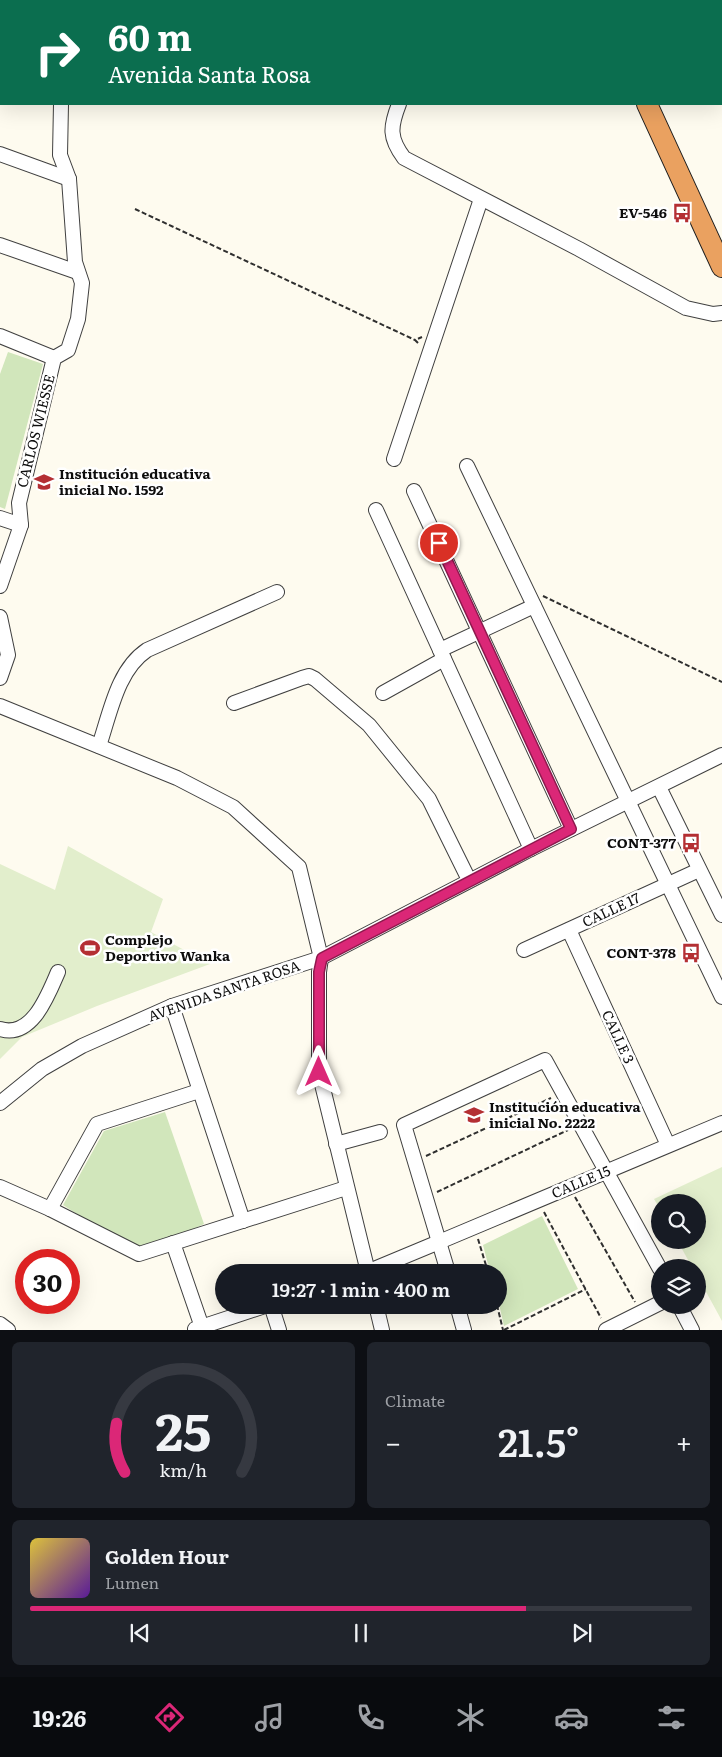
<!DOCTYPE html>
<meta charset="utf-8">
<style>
:root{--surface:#171b24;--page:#20242c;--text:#f1f3f6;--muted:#9ea1a6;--line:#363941;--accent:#db2777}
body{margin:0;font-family:Literata,serif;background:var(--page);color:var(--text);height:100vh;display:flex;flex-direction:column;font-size:19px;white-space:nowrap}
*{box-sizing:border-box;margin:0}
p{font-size:16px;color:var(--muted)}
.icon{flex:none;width:28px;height:28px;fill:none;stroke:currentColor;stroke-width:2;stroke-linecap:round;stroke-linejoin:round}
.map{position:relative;height:1330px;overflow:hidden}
.details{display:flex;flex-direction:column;gap:12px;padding:12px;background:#0d0f14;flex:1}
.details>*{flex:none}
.hud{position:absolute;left:0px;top:0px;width:722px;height:105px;box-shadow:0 5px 20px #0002;background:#0b6e4f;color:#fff;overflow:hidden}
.fabs{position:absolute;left:651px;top:1194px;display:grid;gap:10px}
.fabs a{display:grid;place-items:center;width:55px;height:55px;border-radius:50%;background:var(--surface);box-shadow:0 5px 20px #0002;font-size:25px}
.speed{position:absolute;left:15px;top:1249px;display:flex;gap:10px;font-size:25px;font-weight:700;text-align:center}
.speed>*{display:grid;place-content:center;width:65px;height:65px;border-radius:50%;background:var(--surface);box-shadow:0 5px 20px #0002;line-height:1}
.speed .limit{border:8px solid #d22;background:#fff;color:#111}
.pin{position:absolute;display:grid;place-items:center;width:42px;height:42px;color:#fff;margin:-21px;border:2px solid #fff;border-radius:50%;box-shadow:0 1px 5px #0007}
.me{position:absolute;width:55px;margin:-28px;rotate:0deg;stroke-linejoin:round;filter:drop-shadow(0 0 4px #0008)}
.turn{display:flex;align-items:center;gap:18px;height:105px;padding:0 25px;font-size:22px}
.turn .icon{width:65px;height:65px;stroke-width:2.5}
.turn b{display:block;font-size:35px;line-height:42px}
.big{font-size:38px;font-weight:600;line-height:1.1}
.details .widget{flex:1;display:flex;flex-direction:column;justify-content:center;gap:8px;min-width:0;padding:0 18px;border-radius:8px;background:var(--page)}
.details .dial{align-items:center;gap:0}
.dial svg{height:130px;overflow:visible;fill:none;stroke:var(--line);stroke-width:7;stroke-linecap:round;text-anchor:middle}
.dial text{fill:var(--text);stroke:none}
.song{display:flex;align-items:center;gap:15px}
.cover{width:60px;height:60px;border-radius:8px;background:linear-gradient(135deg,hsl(50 70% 55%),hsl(270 70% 35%))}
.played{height:5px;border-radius:2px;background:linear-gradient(90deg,var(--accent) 75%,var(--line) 75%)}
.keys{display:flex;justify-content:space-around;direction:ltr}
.heat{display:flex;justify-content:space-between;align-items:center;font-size:28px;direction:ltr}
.details .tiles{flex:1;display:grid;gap:12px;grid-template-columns:1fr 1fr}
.widget:last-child{grid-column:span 2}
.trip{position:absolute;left:215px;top:1264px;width:292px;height:50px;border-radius:25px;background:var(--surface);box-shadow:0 5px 20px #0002;font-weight:600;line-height:50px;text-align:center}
.dock{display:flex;height:80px;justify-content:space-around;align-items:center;background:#090b0e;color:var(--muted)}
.dock .icon{width:35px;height:35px}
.dock .selected{color:var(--accent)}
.dock b{font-size:22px;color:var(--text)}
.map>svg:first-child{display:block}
.green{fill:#d1e6bb}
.pitch{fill:#e2eecc}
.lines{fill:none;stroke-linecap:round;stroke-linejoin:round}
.minor-casing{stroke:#404040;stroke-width:16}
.highway-casing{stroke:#1e1e1e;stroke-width:22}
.path{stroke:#2f2f2f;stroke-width:2;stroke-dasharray:5 2.5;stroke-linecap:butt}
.minor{stroke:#fff;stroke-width:14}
.highway{stroke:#eaa160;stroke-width:20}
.route-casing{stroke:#8e194d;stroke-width:12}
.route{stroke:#db2777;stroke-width:9}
.labels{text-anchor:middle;stroke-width:5;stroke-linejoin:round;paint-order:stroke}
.poi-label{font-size:14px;font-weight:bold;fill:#0d0d0d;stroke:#fff;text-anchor:end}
.street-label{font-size:14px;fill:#0d0d0d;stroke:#fff}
</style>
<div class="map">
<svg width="722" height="1330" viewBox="0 0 722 1330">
<rect width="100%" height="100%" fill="#fefbef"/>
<g class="green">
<polygon points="8,352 43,364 5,509 0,507 0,374"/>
<polygon points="165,1112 204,1224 139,1254 63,1205 104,1131"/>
<polygon points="542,1216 578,1289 504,1326 499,1304 499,1272 490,1272 483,1245"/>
</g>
<g class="pitch">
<polygon points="68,846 163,899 151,932 210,964 97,1006 22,1037 0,1059 0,864 55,890"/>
<polygon points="722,1167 722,1321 698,1277 698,1268 692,1267 677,1240 698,1240 698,1202 660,1202 660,1209 654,1199"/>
</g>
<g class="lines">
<defs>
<g id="minor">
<polyline points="62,1 62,0"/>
<path d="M399 104C390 127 389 138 404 158L579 249 686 308 713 314 722 313"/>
<polyline points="0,154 69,179"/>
<polyline points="0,245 77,272"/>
<polyline points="0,336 54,358"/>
<polyline points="394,459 481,199"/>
<polyline points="467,466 722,997"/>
<polyline points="414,491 571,829"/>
<polyline points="376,510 531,849"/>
<polyline points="0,518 21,525"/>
<polyline points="0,586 21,525 19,503 54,358 68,350 78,319 82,283 75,262 69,179 60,155 61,104"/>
<polyline points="0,617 8,655 0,678"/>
<polyline points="440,650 534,606"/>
<polyline points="383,693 444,659"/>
<polyline points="234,703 302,678 309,676 315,679 369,725 429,799 469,880"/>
<polyline points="0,706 177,778 233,807 299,867 321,958 319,972 319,1072 368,1272"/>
<path d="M99 746C110 714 117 670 147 650L277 592"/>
<polyline points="659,787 722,915"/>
<polyline points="569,930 668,1145"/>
<polyline points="524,950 699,870"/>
<polyline points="172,1006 243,1221"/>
<path d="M0 1029C32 1039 48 995 58 972"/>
<polyline points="0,1103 42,1069 82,1046 172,1006 321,958 531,849 722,755"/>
<polyline points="336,1144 380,1132"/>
<polyline points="0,1187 50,1209 139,1254 346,1188"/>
<polyline points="50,1209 97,1124 199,1091"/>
<polyline points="439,1242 722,1123"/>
<polyline points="173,1243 203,1330"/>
<polyline points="367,1272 439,1242"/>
<polyline points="448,1272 404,1125 545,1060 660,1269"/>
<polyline points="271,1305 279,1330"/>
<polyline points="376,1305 382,1330"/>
<polyline points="457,1305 464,1330"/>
<polyline points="679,1305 692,1330"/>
<polyline points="0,1324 8,1330"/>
<polyline points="195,1329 268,1305"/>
<polyline points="606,1330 660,1303"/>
</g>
<g id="highway">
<polyline points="600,0 601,1"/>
<polyline points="647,104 722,267"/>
</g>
</defs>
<use href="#minor" class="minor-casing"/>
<use href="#highway" class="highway-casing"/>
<g class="path">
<polyline points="408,0 411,1"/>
<polyline points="135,209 415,340"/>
<polyline points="418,343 415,340 422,337"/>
<polyline points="543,596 722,682"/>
<polyline points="426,1156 551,1098"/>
<polyline points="437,1192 568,1130"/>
<polyline points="575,1197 635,1302"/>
<polyline points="544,1212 601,1318"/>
<polyline points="478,1239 488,1272"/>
<polyline points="497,1305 503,1330"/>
<polyline points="504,1330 586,1289"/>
</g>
<use href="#minor" class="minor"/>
<use href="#highway" class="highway"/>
</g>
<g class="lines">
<defs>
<polyline id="route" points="319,1072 319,972 322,958 571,829 439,543"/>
</defs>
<use href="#route" class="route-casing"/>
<use href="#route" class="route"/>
</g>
<defs>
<symbol id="bus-bare" viewBox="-9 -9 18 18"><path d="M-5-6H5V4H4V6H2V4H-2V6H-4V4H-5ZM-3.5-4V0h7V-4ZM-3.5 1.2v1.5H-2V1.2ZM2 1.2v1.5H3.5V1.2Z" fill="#b42f33" stroke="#fff" stroke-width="2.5" paint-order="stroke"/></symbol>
<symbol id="school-bare" viewBox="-9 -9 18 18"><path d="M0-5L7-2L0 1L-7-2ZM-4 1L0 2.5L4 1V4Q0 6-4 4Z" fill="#b42f33" stroke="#fff" stroke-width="2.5" paint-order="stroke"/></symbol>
<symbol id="stadium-bare" viewBox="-9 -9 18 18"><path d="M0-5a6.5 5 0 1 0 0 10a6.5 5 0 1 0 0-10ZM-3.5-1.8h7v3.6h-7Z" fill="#b42f33" stroke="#fff" stroke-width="2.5" paint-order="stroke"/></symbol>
</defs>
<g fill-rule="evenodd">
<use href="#bus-bare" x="668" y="199" width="28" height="28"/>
<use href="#school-bare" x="30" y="468" width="28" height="28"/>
<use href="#bus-bare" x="677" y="829" width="28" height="28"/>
<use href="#stadium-bare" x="76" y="934" width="28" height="28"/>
<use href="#bus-bare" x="677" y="939" width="28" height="28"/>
<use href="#school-bare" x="460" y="1101" width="28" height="28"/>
</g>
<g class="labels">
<g class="poi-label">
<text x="667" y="218">EV-546</text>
<text x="59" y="479" text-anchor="start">Institución educativa<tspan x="59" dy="16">inicial No. 1592</tspan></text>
<text x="676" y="848">CONT-377</text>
<text x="105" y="945" text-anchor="start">Complejo<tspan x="105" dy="16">Deportivo Wanka</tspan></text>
<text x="676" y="958">CONT-378</text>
<text x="489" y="1112" text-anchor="start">Institución educativa<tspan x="489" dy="16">inicial No. 2222</tspan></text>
</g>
<g class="street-label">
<text transform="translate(36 431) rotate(-76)" y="5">CARLOS WIESSE</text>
<text transform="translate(611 910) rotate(-25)" y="5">CALLE 17</text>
<text transform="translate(224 991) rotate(-19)" y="5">AVENIDA SANTA ROSA</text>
<text transform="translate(618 1037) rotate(65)" y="5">CALLE 3</text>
<text transform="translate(581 1182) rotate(-23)" y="5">CALLE 15</text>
</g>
</g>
</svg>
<div class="fabs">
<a><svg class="icon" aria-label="search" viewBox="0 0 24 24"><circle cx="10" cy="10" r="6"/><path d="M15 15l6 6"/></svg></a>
<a><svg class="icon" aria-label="layers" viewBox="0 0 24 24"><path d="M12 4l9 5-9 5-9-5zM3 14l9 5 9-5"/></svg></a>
</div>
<div class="speed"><div class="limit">30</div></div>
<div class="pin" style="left:439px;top:543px;background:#d93025"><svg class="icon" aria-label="arrive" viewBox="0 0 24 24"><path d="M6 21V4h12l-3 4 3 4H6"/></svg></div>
<svg class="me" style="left:319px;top:1072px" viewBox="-20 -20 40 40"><path d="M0-17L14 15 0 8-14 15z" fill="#db2777" stroke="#fff" stroke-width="4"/></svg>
<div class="trip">19:27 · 1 min · 400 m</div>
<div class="hud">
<div class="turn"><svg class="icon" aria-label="right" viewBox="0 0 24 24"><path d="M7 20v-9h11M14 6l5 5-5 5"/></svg><div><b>60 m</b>Avenida Santa Rosa</div></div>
</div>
</div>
<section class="details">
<div class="tiles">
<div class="widget dial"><svg viewBox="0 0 100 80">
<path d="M14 69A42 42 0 1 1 86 69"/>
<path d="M14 69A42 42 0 0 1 9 39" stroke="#db2777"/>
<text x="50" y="56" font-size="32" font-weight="700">25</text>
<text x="50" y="72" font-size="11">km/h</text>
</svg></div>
<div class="widget"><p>Climate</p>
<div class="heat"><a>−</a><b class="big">21.5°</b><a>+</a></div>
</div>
<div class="widget">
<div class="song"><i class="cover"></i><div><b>Golden Hour</b><p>Lumen</p></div></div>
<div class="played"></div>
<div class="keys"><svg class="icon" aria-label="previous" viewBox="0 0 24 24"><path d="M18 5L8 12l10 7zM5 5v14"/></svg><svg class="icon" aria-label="pause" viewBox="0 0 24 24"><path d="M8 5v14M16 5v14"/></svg><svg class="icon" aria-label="next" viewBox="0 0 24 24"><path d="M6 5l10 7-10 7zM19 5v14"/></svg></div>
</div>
</div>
</section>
<nav class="dock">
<b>19:26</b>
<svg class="icon selected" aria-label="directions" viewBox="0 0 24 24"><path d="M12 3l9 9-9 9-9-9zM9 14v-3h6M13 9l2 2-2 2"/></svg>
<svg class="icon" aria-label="music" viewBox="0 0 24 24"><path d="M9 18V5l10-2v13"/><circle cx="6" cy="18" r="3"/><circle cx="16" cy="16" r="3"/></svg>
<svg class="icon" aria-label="phone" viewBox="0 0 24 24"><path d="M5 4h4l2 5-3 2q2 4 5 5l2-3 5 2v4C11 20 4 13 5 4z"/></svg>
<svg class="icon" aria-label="climate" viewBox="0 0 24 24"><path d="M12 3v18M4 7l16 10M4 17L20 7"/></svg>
<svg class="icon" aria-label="car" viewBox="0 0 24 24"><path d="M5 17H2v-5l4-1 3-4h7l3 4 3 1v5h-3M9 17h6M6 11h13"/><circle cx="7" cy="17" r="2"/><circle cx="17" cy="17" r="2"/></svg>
<svg class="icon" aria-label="filters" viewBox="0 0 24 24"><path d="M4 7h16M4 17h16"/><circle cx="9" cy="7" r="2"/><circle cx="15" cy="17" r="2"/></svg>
</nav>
